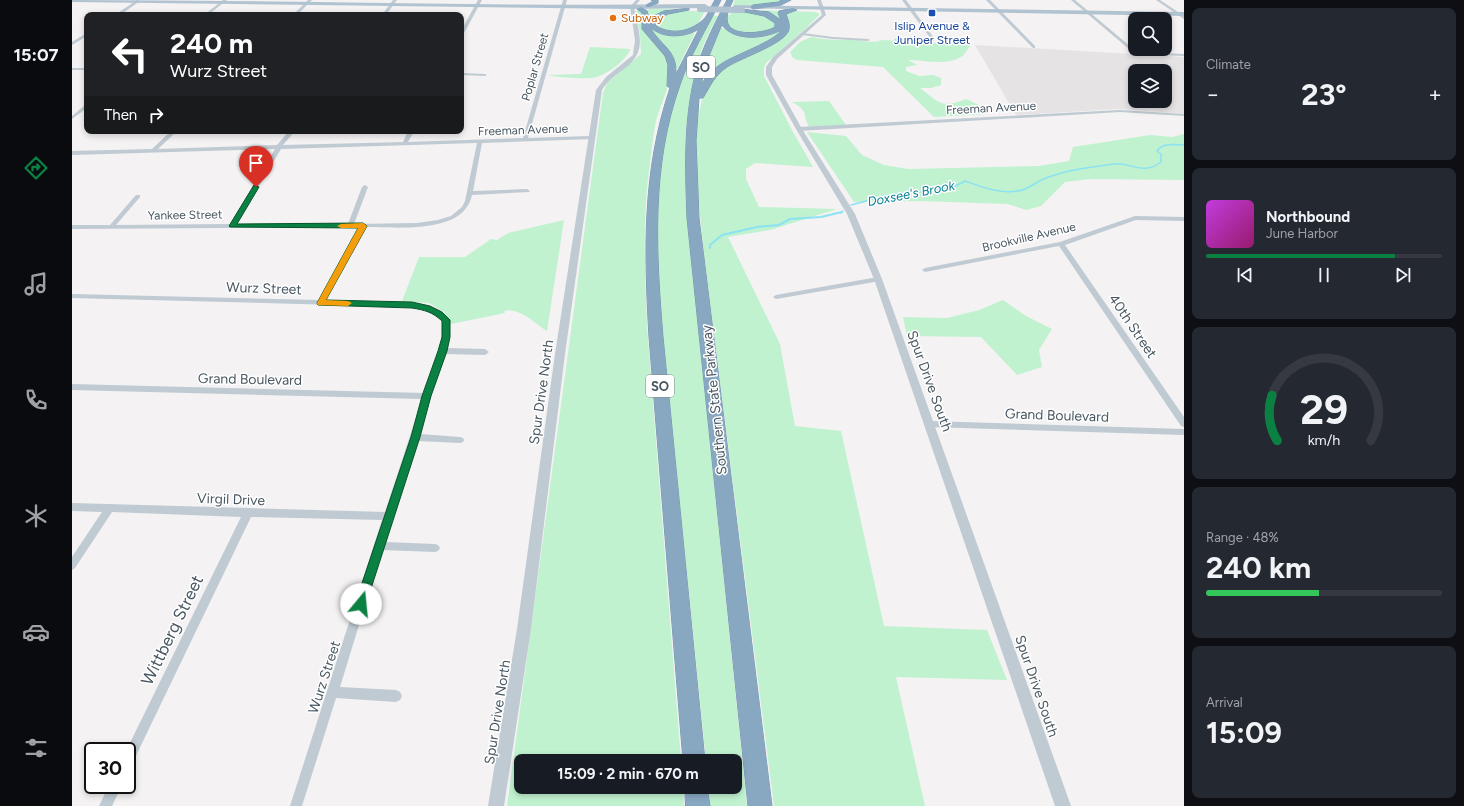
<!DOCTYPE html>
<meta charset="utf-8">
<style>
:root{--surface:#171b24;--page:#242831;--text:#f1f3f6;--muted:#9ea1a6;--line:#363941;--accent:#0b8043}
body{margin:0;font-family:Figtree,sans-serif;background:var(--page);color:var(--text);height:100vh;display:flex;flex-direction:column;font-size:15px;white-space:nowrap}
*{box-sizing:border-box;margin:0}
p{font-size:13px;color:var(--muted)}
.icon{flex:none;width:22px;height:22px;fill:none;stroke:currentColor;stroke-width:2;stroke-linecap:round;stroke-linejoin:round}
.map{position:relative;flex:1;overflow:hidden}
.drawer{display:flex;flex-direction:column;gap:8px;padding:8px;background:#0d0f14;width:280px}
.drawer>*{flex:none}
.top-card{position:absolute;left:12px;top:12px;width:380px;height:122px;border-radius:8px;box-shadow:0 2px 6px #0003;background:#202124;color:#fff;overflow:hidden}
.buttons{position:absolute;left:1056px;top:12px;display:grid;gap:8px}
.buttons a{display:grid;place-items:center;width:44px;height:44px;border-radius:8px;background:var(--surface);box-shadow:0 2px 6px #0003;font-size:20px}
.speed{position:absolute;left:12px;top:742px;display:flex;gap:8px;font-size:20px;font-weight:700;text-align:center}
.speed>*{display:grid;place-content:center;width:52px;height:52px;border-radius:50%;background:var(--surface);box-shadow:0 2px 6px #0003;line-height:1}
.speed .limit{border:2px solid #111;border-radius:6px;background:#fff;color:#111}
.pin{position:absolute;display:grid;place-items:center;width:34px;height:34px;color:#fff;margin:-41px -17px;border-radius:50% 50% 50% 0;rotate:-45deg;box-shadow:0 0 4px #0007}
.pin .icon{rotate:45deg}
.me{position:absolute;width:44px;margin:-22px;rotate:17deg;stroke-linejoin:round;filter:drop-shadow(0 0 3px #0008)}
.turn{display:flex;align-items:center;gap:14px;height:84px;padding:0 20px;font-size:18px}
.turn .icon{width:52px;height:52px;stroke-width:2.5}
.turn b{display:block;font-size:28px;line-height:34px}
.then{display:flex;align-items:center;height:38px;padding:0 20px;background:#0003;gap:8px;font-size:15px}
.big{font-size:30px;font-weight:700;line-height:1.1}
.drawer .widget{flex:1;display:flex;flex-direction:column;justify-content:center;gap:6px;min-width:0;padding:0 14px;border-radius:8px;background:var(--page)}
.drawer .dial{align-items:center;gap:0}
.dial svg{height:104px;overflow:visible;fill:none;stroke:var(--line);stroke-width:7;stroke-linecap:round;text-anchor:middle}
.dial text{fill:var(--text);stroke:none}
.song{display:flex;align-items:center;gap:12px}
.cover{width:48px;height:48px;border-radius:6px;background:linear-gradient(135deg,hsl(290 70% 55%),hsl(320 70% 35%))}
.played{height:4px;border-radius:2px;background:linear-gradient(90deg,var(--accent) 80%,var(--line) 80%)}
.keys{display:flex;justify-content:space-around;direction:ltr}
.heat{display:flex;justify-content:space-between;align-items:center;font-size:22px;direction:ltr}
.charge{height:6px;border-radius:3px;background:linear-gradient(90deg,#34c759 48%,var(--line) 0)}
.trip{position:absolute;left:442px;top:754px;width:228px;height:40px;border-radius:8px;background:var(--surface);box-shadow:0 2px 6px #0003;font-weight:700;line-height:40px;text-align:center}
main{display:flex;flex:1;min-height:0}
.menu{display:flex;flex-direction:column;width:72px;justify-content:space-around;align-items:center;background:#090b0e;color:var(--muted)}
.menu .icon{width:28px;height:28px}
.menu .selected{color:var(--accent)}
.menu b{font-size:18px;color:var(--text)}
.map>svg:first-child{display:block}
.education{fill:#e5e3e4;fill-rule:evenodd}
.green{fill:#c0f2d0}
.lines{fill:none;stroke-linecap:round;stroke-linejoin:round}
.stream-far1{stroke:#8be2f1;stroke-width:1.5}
.stream{stroke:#8be2f1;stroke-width:2}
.motorway-casing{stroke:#7393ae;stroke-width:1}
.minor{fill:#bfcad2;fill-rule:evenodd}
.tertiary{fill:#bfcad2;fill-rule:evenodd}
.primary{fill:#b1c3d1;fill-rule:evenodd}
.motorway{fill:#88a8c2;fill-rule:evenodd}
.primary-bridge{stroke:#b1c3d1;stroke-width:6}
.route{fill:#0b8043;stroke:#07532c}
.slow{fill:#f59e0b}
.transit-dot{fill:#1a4fb4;stroke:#fff;stroke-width:1.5}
.food-dot{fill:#e8710a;stroke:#fff;stroke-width:1.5}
.labels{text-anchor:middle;stroke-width:3;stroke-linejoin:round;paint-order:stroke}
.far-food-label{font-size:12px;fill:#c56008;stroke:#fff;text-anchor:start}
.far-transit-label{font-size:12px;fill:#164399;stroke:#fff}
.far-street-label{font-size:12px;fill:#485761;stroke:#fff}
.shield{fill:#fff;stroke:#7f8990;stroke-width:1}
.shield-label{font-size:13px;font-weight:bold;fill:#485761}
.far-water-label{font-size:13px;font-style:italic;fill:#078195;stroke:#fff}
.street-label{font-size:14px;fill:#485761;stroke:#fff}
.near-street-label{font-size:17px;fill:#485761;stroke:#fff}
</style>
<main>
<nav class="menu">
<b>15:07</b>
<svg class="icon selected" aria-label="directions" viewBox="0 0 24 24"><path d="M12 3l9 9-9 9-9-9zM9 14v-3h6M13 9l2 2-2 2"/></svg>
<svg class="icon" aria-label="music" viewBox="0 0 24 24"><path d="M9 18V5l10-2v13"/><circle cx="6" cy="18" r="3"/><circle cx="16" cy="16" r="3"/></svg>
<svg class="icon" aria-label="phone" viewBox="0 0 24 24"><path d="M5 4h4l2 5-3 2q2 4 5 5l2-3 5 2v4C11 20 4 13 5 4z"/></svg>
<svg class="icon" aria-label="climate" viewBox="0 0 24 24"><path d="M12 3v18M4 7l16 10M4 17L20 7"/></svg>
<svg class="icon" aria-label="car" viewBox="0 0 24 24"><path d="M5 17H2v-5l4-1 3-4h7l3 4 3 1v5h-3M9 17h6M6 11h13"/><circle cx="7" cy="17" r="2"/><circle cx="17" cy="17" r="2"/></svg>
<svg class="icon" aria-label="filters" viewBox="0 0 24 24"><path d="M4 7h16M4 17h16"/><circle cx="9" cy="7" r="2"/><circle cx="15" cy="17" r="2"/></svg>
</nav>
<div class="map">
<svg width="1112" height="806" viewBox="0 0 1112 806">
<rect width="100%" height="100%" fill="#f4f2f2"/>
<path class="education" d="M903 45 1112 57V114L1047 109 944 115ZM1063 71H1093V101H1063Z"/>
<g class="green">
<polygon points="663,0 713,0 690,5 661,5"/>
<path d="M579 9H608C597 11 586 11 577 19L578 28C593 37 606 32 623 33L606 68H602L591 45 574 23V10Z"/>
<path d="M570 10C570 15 569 21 570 26 576 42 596 49 598 68 600 83 588 105 584 121 581 134 580 149 578 163 570 217 573 272 575 326L609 761H449V787H611L612 806H435L531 93 535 83 569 54 568 34 563 11Z"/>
<path d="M690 10 708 11 712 24 709 33 634 79 631 78 638 52 648 27C653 28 657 32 662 34 675 38 700 40 710 27Z"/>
<polygon points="608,11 633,11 624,27 611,32 586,30 581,20 586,16"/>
<polygon points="659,11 685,13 705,22 705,28 678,35 658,29 653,21 656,15 658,15"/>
<polygon points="715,11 743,12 748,14 732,30 694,63 692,68 692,76 720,130 741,167 683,163 674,169 674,179 687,207 765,209 698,230 656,237 708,344 723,426 769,431 812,626 915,630 935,680 824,677 853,806 702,806 632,255 623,163 624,123 632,93 648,70 711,36 712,13"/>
<path d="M641 15 646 16C639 28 632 41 628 55 612 104 612 155 614 206L675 806H638L636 787H663V761H634C624 661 614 561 603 462 592 351 571 230 597 120 606 84 623 48 641 15Z"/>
<path d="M739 37C753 40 767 40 781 40 791 40 800 44 810 40L899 45C896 48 893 55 889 57 873 66 853 60 836 60L845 65 834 67V71L847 76 861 75 869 78V85L859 88H848C868 103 869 109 894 99L909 106 914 114 862 117 811 67 725 60 721 58 718 52 728 42Z"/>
<path d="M518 47 558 49V50C552 62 538 72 525 77 517 80 484 77 475 75L509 74Z"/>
<path d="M757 101 774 125 737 127C730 112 737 112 720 102Z"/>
<polygon points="735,132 774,136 790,155 812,165 836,169 967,166 997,161 1001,147 1078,135 1100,137 1112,134 1112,180 1018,179 993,182 969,206 954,210 936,204 847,201 782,202"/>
<path d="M492 220 475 331C464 324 446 306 432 311L433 313 379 324 372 312 357 303 330 301 347 257H393L419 239 425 240 436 233Z"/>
<polygon points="931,300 954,316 980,329 967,350 970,367 945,375 909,337 835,336 831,317 875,318 907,310"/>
</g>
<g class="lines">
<g class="stream-far1">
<path d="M779 205C792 202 805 197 818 195 842 191 873 194 893 181 910 187 928 194 946 191 956 190 965 181 974 178 995 170 1019 167 1042 164 1059 162 1071 176 1089 162V154L1085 151C1091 142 1103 145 1112 145"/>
<polyline points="769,213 771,211"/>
</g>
<polyline class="stream" points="638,248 638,245 650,235 685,227 707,225 718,219 749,217 770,212"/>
<defs>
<g id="motorway">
<polygon points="580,0 586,0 586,3 578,7 574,7 574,5 580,2"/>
<path d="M643 0H649C635 28 618 55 608 85 579 166 584 252 591 337L633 761H611L577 337C572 251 570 171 598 88L595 86 596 65 593 56 570 29V13L565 9 569 7 575 11 577 18 592 11 617 8V10L596 14 583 20 584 26C600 35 618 32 632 19 636 15 639 6 643 0ZM578 27C591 39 612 38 627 29L604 74C605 49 588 46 578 27Z"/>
<path d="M655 0H661C658 7 653 16 656 24 662 37 693 33 703 27V23L692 16 668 11V9L697 12 709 20 706 13 707 11 721 8 725 10 714 14C716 20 719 26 716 32 709 45 669 58 655 67 642 76 639 85 631 98H627L624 141 627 218 700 806H676L615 218C613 167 611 114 626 64 633 42 644 21 655 0ZM650 25C662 42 693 39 709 30 704 41 662 55 649 64 641 69 635 76 629 84L637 56Z"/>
<polygon points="710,0 719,0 707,6 681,9 678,7 681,5 706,2"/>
<polygon points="613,787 635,787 638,806 614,806"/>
</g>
</defs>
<use href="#motorway" class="motorway-casing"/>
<g class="minor">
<polygon points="65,0 68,1 48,15 43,15"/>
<polygon points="151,0 155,0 136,15 132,15"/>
<polygon points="236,0 240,0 225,15 221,15"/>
<polygon points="321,0 325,0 314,15 310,15"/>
<polygon points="406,0 410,0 391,35 389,36 389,31"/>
<path d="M491 0H495L456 138 518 136 520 137V139L410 143 401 191 455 189 458 191 457 192 400 195C392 235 324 227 293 227L254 300C271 301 287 301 304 302 328 302 361 299 378 320V330L375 348 413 349 417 352 413 355 374 354 361 390 348 434 388 437 391 438 392 440 391 442 388 443 346 441 313 542 363 544 366 545 368 548 366 551 363 552 310 550 268 687 324 690 328 692 330 696 328 700 324 702 264 698 230 806H218L310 520 179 517 59 766 55 768 54 751 169 517 40 512 3 568 0 570V557L30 512 0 511V503L313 512 350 399 0 390V384L352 393C360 369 372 347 370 321L356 311 340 307 0 298V294L247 300 287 227 0 229V225H38L64 195H68V197L44 225 158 224 203 149 0 155V151L80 149 99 131H105L86 149 205 145 217 131H223L211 145 331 142 336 131H342L336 142 451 138ZM405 143 393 201 390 207 379 216 366 220 345 223 282 224 296 187 293 185 290 187 276 224H164L209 149Z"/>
<polygon points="830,0 834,0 862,38 861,42 822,41 823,39 859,39"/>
<polygon points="914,0 918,0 963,46 963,48 961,48"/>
<polygon points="999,0 1003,0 1065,52 1112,54 1112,56 1063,54"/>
<polygon points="1084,0 1088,0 1112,16 1112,19"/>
<polygon points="15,33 15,36 0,45 0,42"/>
<polygon points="731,33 761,37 796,39 798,40 796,41 761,39 730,35"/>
<rect x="0" y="68" width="15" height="2"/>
<polygon points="389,73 413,74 415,75 413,76 389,75"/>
<polygon points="13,105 15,105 15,108 0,119 0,116"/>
<polygon points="1048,110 1112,114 1112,116 1048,112 727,131 724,129 727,127"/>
<polygon points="1063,216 1112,217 1112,221 1064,220 993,245 1112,417 1112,427 1109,426 987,246 853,272 850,270 853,268 988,242"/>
<polygon points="806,277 808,277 808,281 704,299 701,297 704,295"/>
<polygon points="857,421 1112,429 1112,435 857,427 854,426 853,424 854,422"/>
<polygon points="37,785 50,785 40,806 27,806"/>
</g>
<g class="tertiary">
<path d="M564 0H568L562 7C566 33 577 50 552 69 544 75 535 81 530 90L493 354 459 629 432 806H416L445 629 483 354 524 90 534 77 561 55 563 40 558 7Z"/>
<polygon points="745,0 749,0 754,15 705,59 700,67 700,75 730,129 783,214 810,279 999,806 983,806 802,279 775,214 724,129 694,75 694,67 701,57 750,15"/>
</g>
<g class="primary">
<path d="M0 0C211 0 422 7 633 4L636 6 633 8 560 9 0 2Z"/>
<polygon points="663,5 1112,12 1112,16 661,8 661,6"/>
</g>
<use href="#motorway" class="motorway"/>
<polyline class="primary-bridge" points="628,9 670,10"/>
</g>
<path class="route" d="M182 185 187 187 165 224 291 223 295 226 254 300 340 302 358 306 370 312 378 320V337L375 351 359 396 348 437 294 604 293 608 289 610 285 608 283 604 339 437 350 396 366 351 370 337V321C361 312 352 310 340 308L246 305 245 303 286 228 158 227 157 226Z"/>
<polygon class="slow" points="291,223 295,226 254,300 276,301 280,303 276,306 246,305 245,303 286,228 269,228 265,226 269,224"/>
<rect class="transit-dot" x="856" y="9" width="8" height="8" rx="2"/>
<circle class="food-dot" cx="541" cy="18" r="4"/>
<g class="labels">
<g class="far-food-label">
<text x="549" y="22">Subway</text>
</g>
<g class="far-transit-label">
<text x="860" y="30">Islip Avenue &amp;<tspan x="860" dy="14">Juniper Street</tspan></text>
</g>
<g class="far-street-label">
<text transform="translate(463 67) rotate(-74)" y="4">Poplar Street</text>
<text transform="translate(919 108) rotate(-3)" y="4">Freeman Avenue</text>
<text transform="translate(451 130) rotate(-2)" y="4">Freeman Avenue</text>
<text transform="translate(113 215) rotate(-1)" y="4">Yankee Street</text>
<text transform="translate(957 237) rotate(-13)" y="4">Brookville Avenue</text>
</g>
<g class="shield">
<rect x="615" y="56" width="28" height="22" rx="3"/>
<rect x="574" y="375" width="28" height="22" rx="3"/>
</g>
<g class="shield-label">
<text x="629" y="72">SO</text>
<text x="588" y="391">SO</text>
</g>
<g class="far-water-label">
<text transform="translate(839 193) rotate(-11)" y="5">Doxsee's Brook</text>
</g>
<g class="street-label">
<text transform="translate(192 288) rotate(2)" y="5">Wurz Street</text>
<text transform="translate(1061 326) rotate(56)" y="5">40th Street</text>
<text transform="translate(178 379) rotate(1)" y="5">Grand Boulevard</text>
<text transform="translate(858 381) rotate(70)" y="5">Spur Drive South</text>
<text transform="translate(469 392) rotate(-82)" y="5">Spur Drive North</text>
<text transform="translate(642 400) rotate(-96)" y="5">Southern State Parkway</text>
<text transform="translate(985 415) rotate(2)" y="5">Grand Boulevard</text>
<text transform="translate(159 499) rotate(2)" y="5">Virgil Drive</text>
<text transform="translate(252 677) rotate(-72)" y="5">Wurz Street</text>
<text transform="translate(965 686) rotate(71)" y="5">Spur Drive South</text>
<text transform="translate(425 712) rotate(-81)" y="5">Spur Drive North</text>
</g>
<g class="near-street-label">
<text transform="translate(100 630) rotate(-64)" y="6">Wittberg Street</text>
</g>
</g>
</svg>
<div class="buttons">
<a><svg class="icon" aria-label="search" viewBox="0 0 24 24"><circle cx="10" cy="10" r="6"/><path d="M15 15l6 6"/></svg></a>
<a><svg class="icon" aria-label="layers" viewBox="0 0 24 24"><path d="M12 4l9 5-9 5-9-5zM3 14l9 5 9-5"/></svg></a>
</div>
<div class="speed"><div class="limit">30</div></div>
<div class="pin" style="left:184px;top:187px;background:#d93025"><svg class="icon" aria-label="arrive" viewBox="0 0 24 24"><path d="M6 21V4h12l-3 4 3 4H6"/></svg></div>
<svg class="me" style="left:289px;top:604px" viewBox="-20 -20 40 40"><circle r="19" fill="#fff"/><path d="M0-13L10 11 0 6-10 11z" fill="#0b8043"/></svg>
<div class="trip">15:09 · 2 min · 670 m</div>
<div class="top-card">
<div class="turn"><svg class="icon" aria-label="left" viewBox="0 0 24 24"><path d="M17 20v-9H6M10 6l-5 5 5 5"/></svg><div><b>240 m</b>Wurz Street</div></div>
<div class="then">Then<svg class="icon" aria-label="right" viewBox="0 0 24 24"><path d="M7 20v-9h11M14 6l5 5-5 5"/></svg></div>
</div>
</div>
<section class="drawer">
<div class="widget"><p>Climate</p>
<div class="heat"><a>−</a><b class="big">23°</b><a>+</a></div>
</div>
<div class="widget">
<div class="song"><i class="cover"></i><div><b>Northbound</b><p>June Harbor</p></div></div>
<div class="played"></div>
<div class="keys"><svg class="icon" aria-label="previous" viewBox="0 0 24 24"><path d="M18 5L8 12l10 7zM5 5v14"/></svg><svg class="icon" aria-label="pause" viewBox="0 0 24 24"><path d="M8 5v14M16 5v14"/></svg><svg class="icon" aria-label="next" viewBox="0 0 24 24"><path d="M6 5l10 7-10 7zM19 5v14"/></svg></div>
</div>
<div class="widget dial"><svg viewBox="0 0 100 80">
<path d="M14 69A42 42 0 1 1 86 69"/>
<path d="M14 69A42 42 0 0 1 10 34" stroke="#0b8043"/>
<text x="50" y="56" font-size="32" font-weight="700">29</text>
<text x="50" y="72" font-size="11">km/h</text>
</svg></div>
<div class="widget"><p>Range · 48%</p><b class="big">240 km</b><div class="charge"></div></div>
<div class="widget"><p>Arrival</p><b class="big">15:09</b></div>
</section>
</main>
